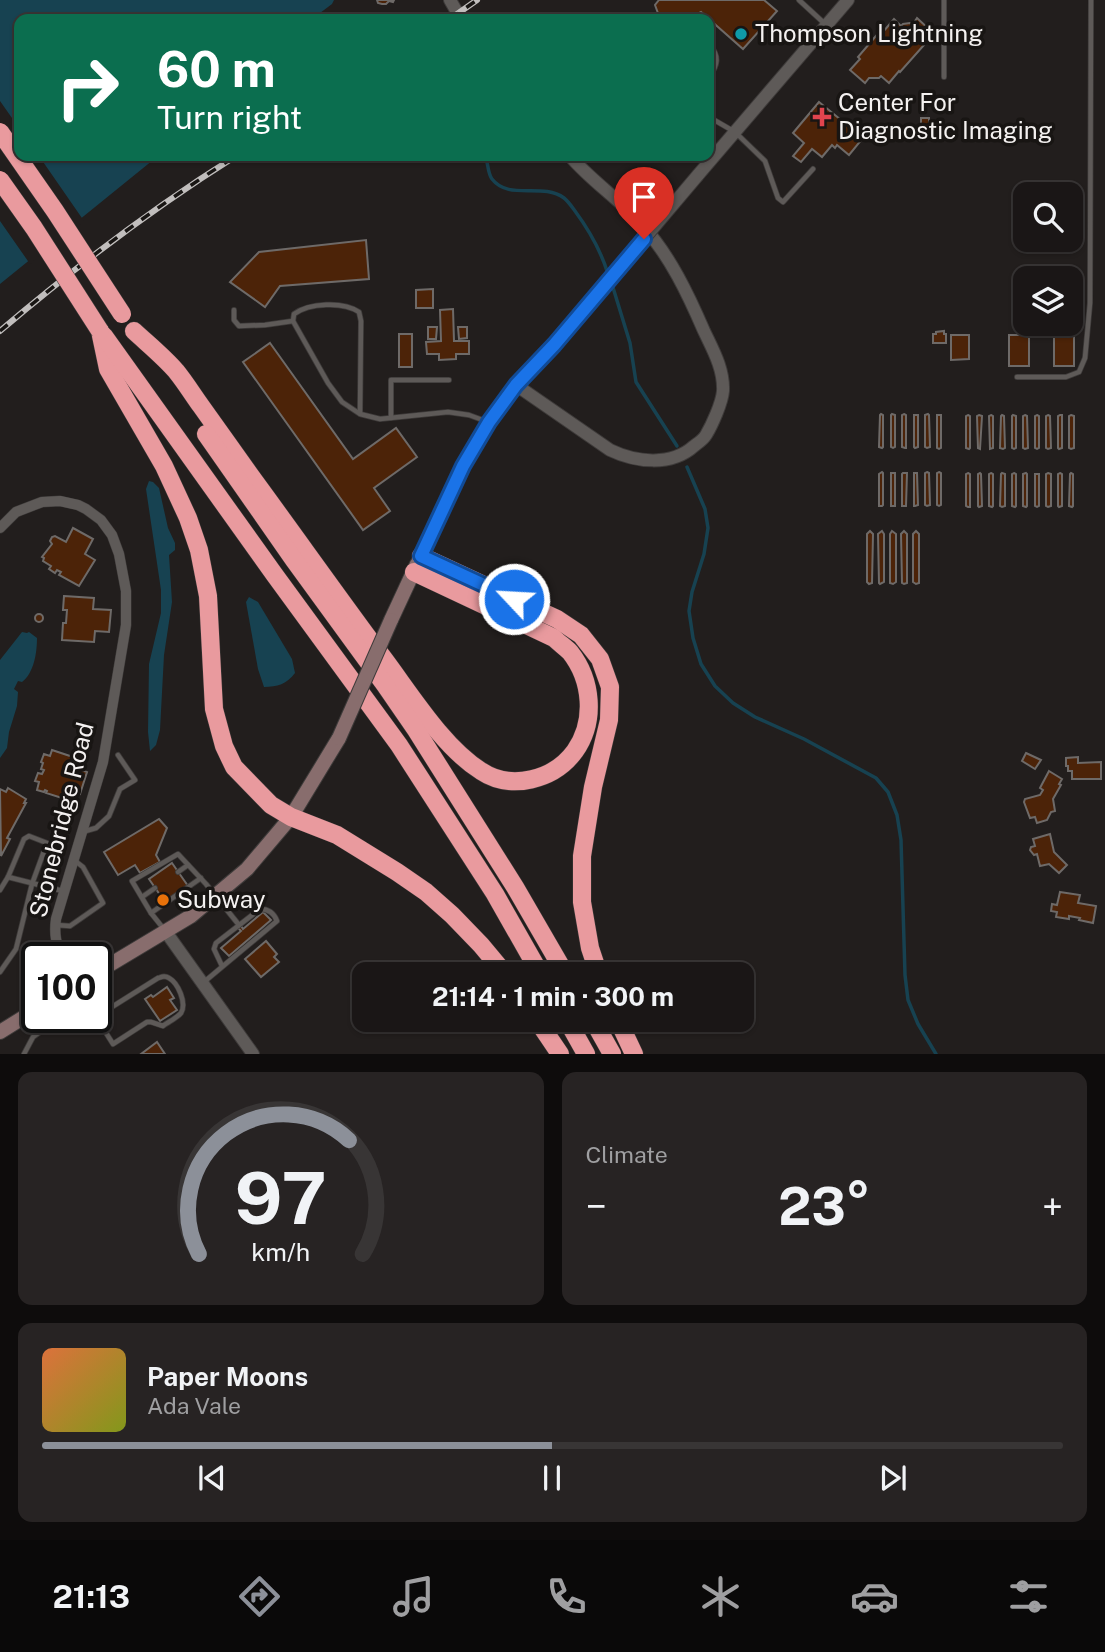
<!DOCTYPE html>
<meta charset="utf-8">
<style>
:root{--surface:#1a1616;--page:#272323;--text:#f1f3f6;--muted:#9f9fa1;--line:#383535;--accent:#8c9099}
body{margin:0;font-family:"Public Sans",sans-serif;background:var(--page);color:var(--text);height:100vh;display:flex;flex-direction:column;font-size:26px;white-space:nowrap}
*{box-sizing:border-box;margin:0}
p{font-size:23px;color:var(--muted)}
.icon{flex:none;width:38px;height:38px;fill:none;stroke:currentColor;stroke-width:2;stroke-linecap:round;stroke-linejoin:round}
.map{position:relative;height:1054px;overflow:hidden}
.drawer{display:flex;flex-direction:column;gap:18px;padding:18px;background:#0e0c0c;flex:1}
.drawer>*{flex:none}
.banner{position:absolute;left:14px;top:14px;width:700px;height:147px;border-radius:14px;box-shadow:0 2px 5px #0004,0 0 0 2px var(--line);background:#0b6e4f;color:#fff;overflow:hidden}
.buttons{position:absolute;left:1013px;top:182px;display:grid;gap:14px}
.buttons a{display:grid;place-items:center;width:70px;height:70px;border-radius:14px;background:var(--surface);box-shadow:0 2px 5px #0004,0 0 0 2px var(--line);font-size:35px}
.speed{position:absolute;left:21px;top:942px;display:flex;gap:14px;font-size:35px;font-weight:700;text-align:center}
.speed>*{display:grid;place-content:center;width:91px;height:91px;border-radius:50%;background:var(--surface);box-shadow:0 2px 5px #0004,0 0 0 2px var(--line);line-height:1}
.speed .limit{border:4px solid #111;border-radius:10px;background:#fff;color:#111}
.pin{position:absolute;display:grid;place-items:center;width:60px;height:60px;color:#fff;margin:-72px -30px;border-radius:50% 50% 50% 0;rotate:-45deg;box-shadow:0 0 7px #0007}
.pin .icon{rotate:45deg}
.me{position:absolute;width:77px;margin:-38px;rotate:295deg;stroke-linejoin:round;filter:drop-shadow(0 0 5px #0008)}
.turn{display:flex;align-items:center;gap:24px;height:147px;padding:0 28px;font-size:32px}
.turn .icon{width:91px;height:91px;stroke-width:2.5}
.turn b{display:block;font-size:49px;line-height:60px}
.big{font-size:52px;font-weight:700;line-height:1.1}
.drawer .widget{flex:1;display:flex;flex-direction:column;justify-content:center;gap:10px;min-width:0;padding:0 24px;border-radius:14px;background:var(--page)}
.drawer .dial{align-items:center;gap:0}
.dial svg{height:182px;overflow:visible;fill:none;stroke:var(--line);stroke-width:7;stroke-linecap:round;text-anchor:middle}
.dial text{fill:var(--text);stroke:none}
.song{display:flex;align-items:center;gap:21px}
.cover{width:84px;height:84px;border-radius:10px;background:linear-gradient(135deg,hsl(20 70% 55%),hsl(70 70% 35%))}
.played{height:7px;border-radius:4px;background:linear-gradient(90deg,var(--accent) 50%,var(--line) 50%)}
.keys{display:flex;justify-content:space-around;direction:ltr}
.heat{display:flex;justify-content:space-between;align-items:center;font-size:38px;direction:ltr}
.drawer .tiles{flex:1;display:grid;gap:18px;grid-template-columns:1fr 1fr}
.widget:last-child{grid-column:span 2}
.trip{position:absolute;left:352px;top:962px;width:402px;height:70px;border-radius:14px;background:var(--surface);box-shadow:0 2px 5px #0004,0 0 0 2px var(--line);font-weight:700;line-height:70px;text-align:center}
.dock{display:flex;height:112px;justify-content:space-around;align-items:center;background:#0a0909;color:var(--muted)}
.dock .icon{width:49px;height:49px}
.dock .on{color:var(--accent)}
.dock b{font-size:32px;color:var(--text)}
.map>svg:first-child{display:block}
.water{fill:#174251}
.pier{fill:#221e1d}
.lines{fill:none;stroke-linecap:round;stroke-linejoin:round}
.stream{stroke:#174251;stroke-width:3.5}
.building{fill:#4c2308;stroke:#6e6a68;stroke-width:2}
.service-casing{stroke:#3e3b3a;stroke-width:6}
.minor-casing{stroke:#3e3b3a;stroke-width:11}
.tertiary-casing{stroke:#3e3b3a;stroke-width:14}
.secondary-casing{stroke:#3e3b3a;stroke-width:16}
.motorway-casing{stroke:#3e3b3a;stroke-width:19}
.service{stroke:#5e5a58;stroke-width:4.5}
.minor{stroke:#5e5a58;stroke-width:10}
.tertiary{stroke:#5e5a58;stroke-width:12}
.secondary{stroke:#886d6d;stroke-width:14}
.motorway{stroke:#e99a9e;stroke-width:18}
.rail-casing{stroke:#c1bebd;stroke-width:6}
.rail{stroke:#181513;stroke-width:3.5;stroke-dasharray:10;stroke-linecap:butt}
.tertiary-bridge-casing{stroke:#3e3b3a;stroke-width:14;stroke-linecap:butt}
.secondary-bridge-casing{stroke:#3e3b3a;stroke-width:16;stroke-linecap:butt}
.motorway-bridge-casing{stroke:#3e3b3a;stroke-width:19;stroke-linecap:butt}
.tertiary-bridge{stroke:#5e5a58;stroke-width:12}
.secondary-bridge{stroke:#886d6d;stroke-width:14}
.motorway-bridge{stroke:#e99a9e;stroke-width:18}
.route-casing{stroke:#114b97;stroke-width:18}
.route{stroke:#1a73e8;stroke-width:12}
.culture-dot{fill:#0f9aa8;stroke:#181513;stroke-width:2.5}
.health-dot{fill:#e0444e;stroke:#181513;stroke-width:2.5}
.food-dot{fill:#e8710a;stroke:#181513;stroke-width:2.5}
.labels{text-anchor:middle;stroke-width:7;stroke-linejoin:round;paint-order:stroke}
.poi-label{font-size:24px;fill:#f4f1f0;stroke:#181513;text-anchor:start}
.street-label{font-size:24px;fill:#f4f1f0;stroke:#181513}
</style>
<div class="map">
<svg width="1105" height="1054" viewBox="0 0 1105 1054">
<rect width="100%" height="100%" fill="#221e1d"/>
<g class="water">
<polygon points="0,0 334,0 332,4 312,19 19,19 19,156 158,156 0,284"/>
<polygon points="149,481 153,482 159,488 168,528 175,543 175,550 169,555 172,602 164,655 160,730 156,745 150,751 148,732 149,664 161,613 161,590 146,489"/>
<path d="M249 597 258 602 292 659 295 673C287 684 277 687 264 687L258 669 246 602Z"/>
<path d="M22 632 27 633 29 632 37 638C37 653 34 673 22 682L18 681 14 689 18 692 17 706 9 732 7 748 0 758V660Z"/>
</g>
<polygon class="pier" points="0,101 19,128 19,156 39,156 84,221 30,264 0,221"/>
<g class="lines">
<g class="stream">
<path d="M402 19C415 14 426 12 438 19"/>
<path d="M488 156 486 158C488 164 488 174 492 179 509 201 542 182 564 198 568 201 572 207 575 211 589 230 601 251 608 274"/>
<polyline points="611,281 630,343 636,382 677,446"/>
<polyline points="687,467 705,509 708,528 704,554 692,592 689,611 693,638 701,664 715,686 733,703 755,717 804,739 876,778 888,792 897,815 901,840 905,975 908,1000 918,1024 936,1054"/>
</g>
</g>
<g class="building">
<polygon points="377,0 394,0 393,2 389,1 386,4 382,4 378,3"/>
<polygon points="659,0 764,0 777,11 743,49 701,12 695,15 695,19 651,19 659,16 655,5"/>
<polygon points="917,18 932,32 922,43 924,45 900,72 899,71 889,83 881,76 879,78 869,78 865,83 850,70 860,59 858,57 881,30 883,32 894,19 901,26 903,24 910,23 913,24"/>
<polygon points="819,102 863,138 849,155 837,145 835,148 832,145 822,157 812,149 801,162 793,156 804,143 793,133"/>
<rect x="921" y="118" width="8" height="15"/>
<polygon points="366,240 369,279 280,286 265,307 230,282 259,252"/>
<polygon points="433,289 433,308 416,308 416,290"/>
<polygon points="453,309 454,341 469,341 469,354 456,354 456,359 439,360 439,354 427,354 426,342 441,341 440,310"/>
<polygon points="428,327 437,327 436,339 428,339"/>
<polygon points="458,327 467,327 467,338 459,339"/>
<polygon points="944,331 944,334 946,334 946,343 933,343 933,334 936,334 936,332"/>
<rect x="399" y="334" width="13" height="33"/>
<polygon points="951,335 969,335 969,359 951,360"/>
<rect x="1009" y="335" width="20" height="31"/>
<rect x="1054" y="335" width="20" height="31"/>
<polygon points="270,343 353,459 396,428 417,457 374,488 390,511 363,530 243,362"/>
<polygon points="881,414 883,415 883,447 882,448 879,447 880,415"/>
<polygon points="892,414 895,415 895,447 893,448 891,447 891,415"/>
<polygon points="904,414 906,415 906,448 905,448 902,447 902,415"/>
<polygon points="928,414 929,415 930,447 927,448 925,447 925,415"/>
<polygon points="914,415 918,415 918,447 915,448 914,447"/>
<polygon points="937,415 941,415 941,448 939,449 937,448"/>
<polygon points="968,415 970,416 970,448 969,449 966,448 966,416"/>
<polygon points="979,415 982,416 980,449 978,448 977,416"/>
<polygon points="991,415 993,416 993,448 990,449 989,416"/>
<polygon points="1002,415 1004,416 1005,448 1003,449 1000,448 1001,416"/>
<polygon points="1013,415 1016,416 1016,448 1014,449 1012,448 1012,416"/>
<polygon points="1025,415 1027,416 1028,448 1025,449 1023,448 1023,416"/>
<polygon points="1037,415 1039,416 1039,448 1037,449 1035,448 1035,416"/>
<polygon points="1048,415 1050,416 1051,448 1048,449 1046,448 1046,416"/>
<polygon points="1060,415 1062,415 1062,448 1059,449 1058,448 1058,416"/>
<polygon points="1071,415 1074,416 1074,448 1071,449 1069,448 1069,416"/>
<polygon points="882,472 883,473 883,505 882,506 879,506 879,474"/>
<polygon points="927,472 929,473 930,505 927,506 925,505 925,473"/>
<polygon points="939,472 941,473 941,505 939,506 937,505 937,473"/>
<rect x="891" y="473" width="4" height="33"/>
<polygon points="903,473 907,473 906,506 902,506 902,474"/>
<polygon points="914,473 917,473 918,505 915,506 914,506"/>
<polygon points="968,473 970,474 970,507 968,507 966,506 966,474"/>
<polygon points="980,473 981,474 982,506 979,507 978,506 978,474"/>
<polygon points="991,473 993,474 993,506 992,507 989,506 989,474"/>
<polygon points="1002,473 1005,474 1005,506 1002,507 1000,506 1001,474"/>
<polygon points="1014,473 1016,474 1016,506 1015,507 1012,506 1012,474"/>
<polygon points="1026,473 1027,474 1027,506 1026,507 1023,506 1023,474"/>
<polygon points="1048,473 1051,474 1051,506 1048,507 1046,506 1046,474"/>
<polygon points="1060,473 1062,474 1062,506 1059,507 1058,506 1058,474"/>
<polygon points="1071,473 1073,474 1073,506 1072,507 1069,506 1070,474"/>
<polygon points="1035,474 1039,474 1039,506 1037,507 1035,506"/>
<polygon points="73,528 93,539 85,554 95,560 79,586 59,575 61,572 57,570 55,573 49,569 51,566 43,561 44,558 42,557 52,544 50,541 52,537 55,536 66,542"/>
<polygon points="870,531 873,534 872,583 869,584 867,582 867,534"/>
<polygon points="882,531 884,534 884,582 880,584 879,583 878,534"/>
<polygon points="892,531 896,534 896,582 893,584 890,583 890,534"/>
<polygon points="904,531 907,534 907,583 904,584 902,583 901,534"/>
<polygon points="916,531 919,534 919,583 916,584 913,582 913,534"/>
<polygon points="64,596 94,598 93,609 111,610 109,632 95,631 94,642 62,640 63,623 66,623 67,610 63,610"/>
<circle cx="39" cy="618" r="4"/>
<polygon points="52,750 76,758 75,763 78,764 76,768 87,772 80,794 68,790 67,793 64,792 62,798 46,793 47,791 45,790 44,792 37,790 39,782 35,781 38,773 42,774 44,770 41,769 43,763 41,762 44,754 50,756"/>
<polygon points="1026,753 1041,760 1035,769 1022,761"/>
<polygon points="1078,757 1078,763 1101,762 1101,779 1072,779 1072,771 1068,771 1068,766 1066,766 1066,758"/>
<polygon points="1049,771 1062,779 1059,784 1061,785 1053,799 1055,811 1051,812 1047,820 1037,823 1035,817 1030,818 1024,802 1025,799 1040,795 1043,790 1040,788"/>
<polygon points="8,788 26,799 24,803 26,803 7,838 10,839 1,856 0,789 6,792"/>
<polygon points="159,819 167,828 156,855 160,862 140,873 135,865 118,875 104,852"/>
<polygon points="1050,834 1054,852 1067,865 1059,873 1049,864 1040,866 1037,854 1034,855 1030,850 1031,847 1035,846 1033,839"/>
<polygon points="172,863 188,886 165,902 149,879"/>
<polygon points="1060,892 1080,895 1078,903 1096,906 1093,923 1079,920 1080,918 1069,916 1069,919 1056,917 1057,912 1051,911 1052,904 1057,905"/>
<polygon points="263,912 271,920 229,956 221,948 241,931 238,928 241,926 243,929"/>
<polygon points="266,941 277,954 274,957 279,962 261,977 245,959"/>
<polygon points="167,987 174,998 170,1000 177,1010 160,1021 145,999 151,995 153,997"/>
<polygon points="157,1042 165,1054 141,1054"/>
</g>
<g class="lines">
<defs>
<g id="service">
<polyline points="799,0 824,23"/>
<path d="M709 44C720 56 718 65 709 77"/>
<polyline points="944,77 944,0"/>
<polyline points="709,117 735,132 765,161 778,198 783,202 813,169"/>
<polyline points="234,310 234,320 239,326 265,325 293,321"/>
<polyline points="1017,377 1066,377 1079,372 1085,358 1090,303 1091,0"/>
<path d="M360 414 361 321 359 312C343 301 309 303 294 314L293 321 328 383 342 402 360 414 380 419 448 412 469 415 488 422"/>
<polyline points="391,418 391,380 449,380"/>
<polyline points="82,832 96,828 109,816 120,789 135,780 118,755"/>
<polyline points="178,872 188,865"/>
<polyline points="0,890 8,877 63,891"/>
<polyline points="142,897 155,888"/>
<polyline points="151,913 201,878"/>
<polyline points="56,925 70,926 103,903 83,867 74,860"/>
<polyline points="163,928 151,913 132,881 178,854 206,884 239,925"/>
<polyline points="0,972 16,949 32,884 47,843 29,836 24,839 8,877"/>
<path d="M204 982 277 921C274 913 268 909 260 909L216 943 214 949 222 966"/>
<path d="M96 1017 113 1044 147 1022H151L163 1026C168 1022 177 1018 181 1013 187 1003 178 983 169 978 164 975 162 977 158 978L96 1017"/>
<polyline points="24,1054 33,1037 44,1029 43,1017"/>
</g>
<path id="minor" d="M0 528 16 512 42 502 60 501 78 505 86 509 101 520 112 535 119 554 126 591V625L103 762 56 919C54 934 56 944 62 957"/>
<g id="tertiary">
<polyline points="450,0 461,19"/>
<polyline points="698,175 848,0"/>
<path d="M516 385 610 450C635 462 671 467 694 446 698 443 703 440 706 435 712 425 722 403 723 391 724 369 713 350 704 331 688 294 670 256 643 226 621 200 592 182 570 156"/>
<path d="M421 556C442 512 461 466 487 424 505 395 530 370 554 345"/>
<polyline points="166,932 253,1054"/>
</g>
<g id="secondary">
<polyline points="391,620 417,564"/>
<polyline points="96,973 191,916 247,869 291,817 339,738"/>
<polyline points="0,1032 37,1009"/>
</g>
<g id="motorway">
<polyline points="100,331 108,369 164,466 188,518 199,550 208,596 214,709 224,746 234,767 271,805 291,817 337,835 397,872 426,892 452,915 481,945 506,975"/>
<path d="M134 331C148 344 164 357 176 371 185 382 193 395 201 406 218 430 236 455 253 479 297 539 340 600 384 659 411 695 443 747 481 771 511 791 554 780 575 751 596 721 592 680 570 652 565 647 559 643 554 638L414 572"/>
<polyline points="104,336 274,574 399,745 495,894 541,975"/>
<polyline points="206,434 294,560 385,685 416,730 515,887 566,975"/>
<polyline points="421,556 557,619 581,635 600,659 610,687 609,720 593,787 582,856 582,902 590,948 599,975"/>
<polyline points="537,1020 560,1054"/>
<polyline points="567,1020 586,1054"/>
<polyline points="593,1020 612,1054"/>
<polyline points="618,1020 634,1054"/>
</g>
</defs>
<use href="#service" class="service-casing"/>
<use href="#minor" class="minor-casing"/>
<use href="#tertiary" class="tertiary-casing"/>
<use href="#secondary" class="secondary-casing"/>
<use href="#motorway" class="motorway-casing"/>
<use href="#service" class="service"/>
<use href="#minor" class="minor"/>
<use href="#tertiary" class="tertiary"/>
<use href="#secondary" class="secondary"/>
<use href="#motorway" class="motorway"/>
<defs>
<g id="rail">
<polyline points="450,19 477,0"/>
<path d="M0 331C74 268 153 208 236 156"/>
</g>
</defs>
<use href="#rail" class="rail-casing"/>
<use href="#rail" class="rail"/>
<defs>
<polyline id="tertiary-bridge" points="554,345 698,175"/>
<polyline id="secondary-bridge" points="339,738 391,620"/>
<g id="motorway-bridge">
<polyline points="0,132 55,211 122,314"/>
<polyline points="0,180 34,228 100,331"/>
</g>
</defs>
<use href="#tertiary-bridge" class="tertiary-bridge-casing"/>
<use href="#secondary-bridge" class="secondary-bridge-casing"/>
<use href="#motorway-bridge" class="motorway-bridge-casing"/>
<use href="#tertiary-bridge" class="tertiary-bridge"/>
<use href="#secondary-bridge" class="secondary-bridge"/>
<use href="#motorway-bridge" class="motorway-bridge"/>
</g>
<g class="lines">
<defs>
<polyline id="route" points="514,599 421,556 463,466 489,422 516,385 554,345 644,239"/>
</defs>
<use href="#route" class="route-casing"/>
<use href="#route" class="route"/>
</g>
<circle class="culture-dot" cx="741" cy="34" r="7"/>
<path class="health-dot" d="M818.5 106.5h7v7h7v7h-7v7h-7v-7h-7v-7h7z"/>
<circle class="food-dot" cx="163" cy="900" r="7"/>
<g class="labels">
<g class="poi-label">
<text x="755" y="42">Thompson Lightning</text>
<text x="838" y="111">Center For<tspan x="838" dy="28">Diagnostic Imaging</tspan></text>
<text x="177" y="908">Subway</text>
</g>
<g class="street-label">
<text transform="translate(62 820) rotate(-76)" y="8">Stonebridge Road</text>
</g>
</g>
</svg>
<div class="buttons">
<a><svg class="icon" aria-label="search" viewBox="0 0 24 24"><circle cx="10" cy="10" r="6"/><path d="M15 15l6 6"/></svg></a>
<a><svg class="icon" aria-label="layers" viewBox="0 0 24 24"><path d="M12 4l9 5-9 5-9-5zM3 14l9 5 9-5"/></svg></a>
</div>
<div class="speed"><div class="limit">100</div></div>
<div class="pin" style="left:644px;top:239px;background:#d93025"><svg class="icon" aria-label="arrive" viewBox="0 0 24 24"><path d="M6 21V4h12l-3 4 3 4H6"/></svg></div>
<svg class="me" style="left:514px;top:599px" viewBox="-20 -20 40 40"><circle r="17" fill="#1a73e8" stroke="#fff" stroke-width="3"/><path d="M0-11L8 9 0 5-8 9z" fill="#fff"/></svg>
<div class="trip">21:14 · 1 min · 300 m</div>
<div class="banner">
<div class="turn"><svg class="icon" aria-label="right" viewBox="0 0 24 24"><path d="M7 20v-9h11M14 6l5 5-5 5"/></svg><div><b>60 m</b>Turn right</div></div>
</div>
</div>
<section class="drawer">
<div class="tiles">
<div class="widget dial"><svg viewBox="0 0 100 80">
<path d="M14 69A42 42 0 1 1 86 69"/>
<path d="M14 69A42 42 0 0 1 80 19" stroke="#8c9099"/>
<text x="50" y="56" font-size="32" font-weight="700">97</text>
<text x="50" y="72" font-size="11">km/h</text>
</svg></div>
<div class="widget"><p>Climate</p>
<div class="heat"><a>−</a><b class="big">23°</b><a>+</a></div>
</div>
<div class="widget">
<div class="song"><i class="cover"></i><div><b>Paper Moons</b><p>Ada Vale</p></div></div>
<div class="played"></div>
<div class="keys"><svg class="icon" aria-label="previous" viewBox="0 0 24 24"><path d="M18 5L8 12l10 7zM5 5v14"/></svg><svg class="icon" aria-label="pause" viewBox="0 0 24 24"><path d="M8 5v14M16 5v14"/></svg><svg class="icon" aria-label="next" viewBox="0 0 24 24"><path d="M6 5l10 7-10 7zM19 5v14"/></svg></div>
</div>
</div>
</section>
<nav class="dock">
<b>21:13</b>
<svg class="icon on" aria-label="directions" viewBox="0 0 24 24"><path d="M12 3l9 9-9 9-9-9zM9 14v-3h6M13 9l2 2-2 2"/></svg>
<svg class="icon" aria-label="music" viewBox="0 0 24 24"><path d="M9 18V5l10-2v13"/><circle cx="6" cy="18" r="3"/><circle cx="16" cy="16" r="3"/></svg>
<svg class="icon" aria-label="phone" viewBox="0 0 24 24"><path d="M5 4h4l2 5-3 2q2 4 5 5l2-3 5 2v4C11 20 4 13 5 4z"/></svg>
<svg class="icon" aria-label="climate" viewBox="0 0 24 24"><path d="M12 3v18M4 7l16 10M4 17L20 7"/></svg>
<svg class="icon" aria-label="car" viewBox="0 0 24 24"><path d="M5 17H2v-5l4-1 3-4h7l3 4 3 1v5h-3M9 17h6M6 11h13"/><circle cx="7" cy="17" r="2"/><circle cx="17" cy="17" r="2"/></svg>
<svg class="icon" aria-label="filters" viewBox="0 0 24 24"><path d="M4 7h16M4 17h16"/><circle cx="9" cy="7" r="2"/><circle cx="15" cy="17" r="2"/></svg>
</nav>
